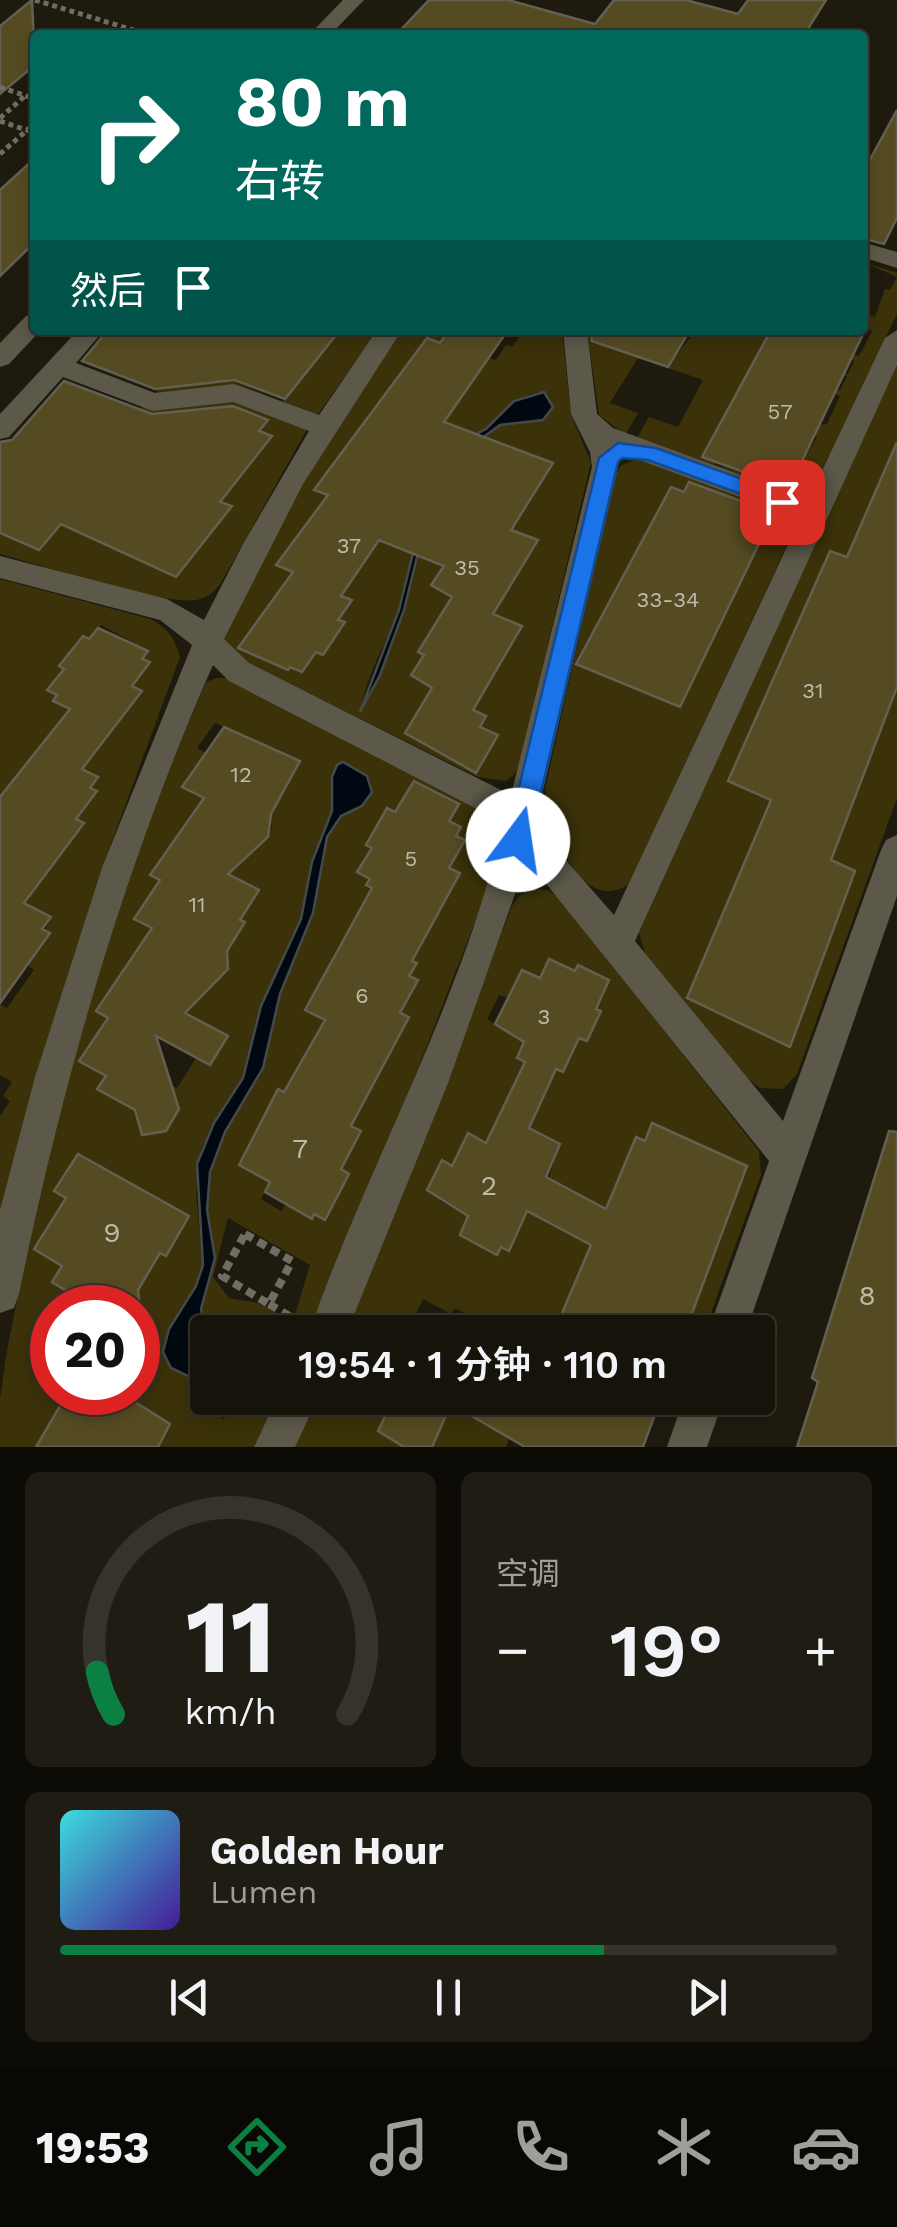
<!DOCTYPE html>
<html lang="zh">
<meta charset="utf-8">
<style>
:root{--surface:#16140a;--page:#1f1d13;--text:#f1f3f6;--muted:#9e9e9c;--line:#35332b;--accent:#0b8043}
body{margin:0;font-family:"Work Sans","Noto Sans SC",sans-serif;background:var(--page);color:var(--text);height:100vh;display:flex;flex-direction:column;font-size:38px;white-space:nowrap}
*{box-sizing:border-box;margin:0}
p{font-size:32px;color:var(--muted)}
.icon{flex:none;width:55px;height:55px;fill:none;stroke:currentColor;stroke-width:2;stroke-linecap:round;stroke-linejoin:round}
.map{position:relative;height:1447px;overflow:hidden}
.details{display:flex;flex-direction:column;gap:25px;padding:25px;background:#0c0b06;flex:1}
.details>*{flex:none}
.top-card{position:absolute;left:30px;top:30px;width:838px;height:305px;border-radius:10px;box-shadow:0 5px 15px #0003,0 0 0 2px var(--line);background:#00695c;color:#fff;overflow:hidden}
.speed{position:absolute;left:30px;top:1285px;display:flex;gap:20px;font-size:50px;font-weight:700;text-align:center}
.speed>*{display:grid;place-content:center;width:130px;height:130px;border-radius:50%;background:var(--surface);box-shadow:0 5px 15px #0003,0 0 0 2px var(--line);line-height:1}
.speed .limit{border:15px solid #d22;background:#fff;color:#111}
.pin{position:absolute;display:grid;place-items:center;width:85px;height:85px;color:#fff;margin:-42px;border-radius:20px;box-shadow:0 5px 15px #0006}
.me{position:absolute;width:110px;margin:-55px;rotate:14deg;stroke-linejoin:round;filter:drop-shadow(0 0 8px #0008)}
.turn{display:flex;align-items:center;gap:35px;height:210px;padding:0 40px;font-size:45px}
.turn .icon{width:130px;height:130px;stroke-width:2.5}
.turn b{display:block;font-size:70px;line-height:85px}
.then{display:flex;align-items:center;height:95px;padding:0 40px;background:#0003;gap:20px;font-size:38px}
.big{font-size:75px;font-weight:600;line-height:1.1}
.details .widget{flex:1;display:flex;flex-direction:column;justify-content:center;gap:15px;min-width:0;padding:0 35px;border-radius:15px;background:var(--page)}
.details .dial{align-items:center;gap:0}
.dial svg{height:260px;overflow:visible;fill:none;stroke:var(--line);stroke-width:7;stroke-linecap:round;text-anchor:middle}
.dial text{fill:var(--text);stroke:none}
.song{display:flex;align-items:center;gap:30px}
.cover{width:120px;height:120px;border-radius:15px;background:linear-gradient(135deg,hsl(180 70% 55%),hsl(260 70% 35%))}
.played{height:10px;border-radius:5px;background:linear-gradient(90deg,var(--accent) 70%,var(--line) 70%)}
.keys{display:flex;justify-content:space-around;direction:ltr}
.heat{display:flex;justify-content:space-between;align-items:center;font-size:55px;direction:ltr}
.details .tiles{flex:1;display:grid;gap:25px;grid-template-columns:1fr 1fr}
.widget:last-child{grid-column:span 2}
.trip{position:absolute;left:190px;top:1315px;width:585px;height:100px;border-radius:10px;background:var(--surface);box-shadow:0 5px 15px #0003,0 0 0 2px var(--line);font-weight:600;line-height:100px;text-align:center}
.tab-bar{display:flex;height:160px;justify-content:space-around;align-items:center;background:#090804;color:var(--muted)}
.tab-bar .icon{width:70px;height:70px}
.tab-bar .current{color:var(--accent)}
.tab-bar b{font-size:45px;color:var(--text)}
.map>svg:first-child{display:block}
.green{fill:#3b3209;fill-rule:evenodd}
.water{fill:#000911;stroke:#44494c;stroke-width:2.5}
.building{fill:#554b22;stroke:#636051;stroke-width:2.5}
.lines{fill:none;stroke-linecap:round;stroke-linejoin:round}
.path-far1{stroke:#706e63;stroke-width:5;stroke-dasharray:5 4;stroke-linecap:butt}
.path{stroke:#706e63;stroke-width:8;stroke-dasharray:9 6;stroke-linecap:butt}
.minor{fill:#5c594a;fill-rule:evenodd}
.route{fill:#1a73e8;stroke:#114b97;stroke-width:2.5}
.labels{text-anchor:middle;stroke-width:10;stroke-linejoin:round;paint-order:stroke}
.number-label{font-size:22px;fill:#bebaaa}
.near-number-label{font-size:28px;fill:#bebaaa}
</style>
<div class="map">
<svg width="897" height="1447" viewBox="0 0 897 1447">
<rect width="100%" height="100%" fill="#1e1b0e"/>
<g class="green">
<polygon points="863,262 897,273 897,314 811,493 796,497 636,440 649,417 678,427 703,380 638,358 610,403 638,413 625,435 599,415 587,330 602,330 608,346 667,367 696,330 771,330 715,465 796,487 804,471 798,468 817,437 790,427 827,424 840,396 833,393 835,389 840,390 847,376 823,368 848,374 854,361 850,358 852,354 859,356 872,331 865,328 868,321 863,319 863,313 875,317 885,289 890,290 897,277"/>
<path d="M213 330H266L257 332 247 344 252 347 244 355 239 354 227 367 232 370 225 378 282 402 299 382 285 375 298 359 313 364 340 330H378L306 431 221 583C214 592 208 598 196 600 162 605 41 565 0 554V533L39 550 148 425 133 418ZM211 415 272 436 254 459 239 453 225 472 239 478 221 501 162 473 169 464 164 461 177 447 183 449 191 439 186 436 197 422 203 424ZM169 484 231 506 213 531 197 525 181 545 196 552 176 577 116 547 124 537 118 534 132 518 138 521 147 510 141 507 154 491 161 493Z"/>
<path d="M402 330H449L440 343 427 339 412 359 434 367 423 383 400 375 384 396 441 415 453 399 459 401 475 377 470 375 480 360 471 354 496 360 506 345 512 347 524 330H562L571 415 591 462 520 761 515 774 506 781 478 777 246 662 226 648 222 639 266 545 314 459ZM544 392 553 407 545 418 500 425 463 452 451 466 425 532 404 610 380 675 361 710C366 674 387 643 399 609 415 563 425 479 461 444 468 436 479 435 487 428 507 413 515 393 544 392ZM362 425 417 449 406 465 411 469 393 495 387 493 375 510 361 508 384 521 372 538 378 542 358 570 351 568 338 587 324 585 351 601 338 620 344 623 323 654 316 652 302 672 290 667 288 670 238 648 259 620 284 630 298 610 273 600 293 572 276 564 295 539 320 548 333 530 309 520 328 495 315 489 333 465 356 474 368 457 346 448ZM492 443 553 463 538 487 514 478 502 495 527 505 511 530 452 504 463 486 458 484 476 458 482 459ZM474 519 537 541 522 566 496 557 484 576 510 587 493 614 432 585 444 566 438 563 457 535 463 537ZM457 603 522 627 506 655 479 644 466 665 493 676 475 707 411 675 424 655 418 651 438 620 444 622ZM428 697 441 703 445 698 485 716 480 727 498 735 479 769 405 733Z"/>
<path d="M897 362V575L830 551 728 781 842 830 897 687V798L797 1074 783 1089 760 1088 747 1078 645 953 639 933ZM759 829 855 871 828 946 789 950 821 965 790 1046 688 998Z"/>
<path d="M637 459 788 513 796 526 629 884C581 917 546 825 545 789L615 476 620 466ZM672 487 769 524 752 559 720 547 719 551 750 563 734 596 702 584 700 588 731 601 718 629 687 617 714 636 701 665 665 656 698 669 680 707 575 663Z"/>
<path d="M0 579 150 619C168 628 175 638 180 657L104 863 0 1217V1116L10 1101 3 1096 12 1082 0 1075V1005L7 1008 34 970 27 965 51 917 24 903 83 823 76 819 96 792 90 788 0 803ZM101 625 148 651 142 659 149 662 132 686 141 691 54 701 57 695 47 690 64 669 59 666 83 636 89 639Z"/>
<path d="M217 678H228L485 810C502 833 501 847 494 873L379 1169 309 1332H208L207 1338 201 1309 215 1259 207 1210 210 1172 225 1132 263 1068 280 994 313 913 327 837 341 816 362 806 371 781 343 762 337 765 332 811 312 862 301 919 261 1006 243 1078 201 1149 196 1196 203 1265 196 1286 169 1329 177 1371 207 1385 208 1398H214L222 1419 252 1407 256 1398H278L254 1447H158L119 1393 138 1392 140 1308 137 1293 160 1253 166 1255 188 1216 119 1176 112 1186 54 1191 66 1198 34 1249 62 1266 53 1282 94 1307 52 1308V1392L68 1393 39 1441 47 1447H0V1398L7 1350 47 1155 102 960 148 817 206 682ZM215 723 299 761 269 817 272 827 264 841 253 844 207 799 183 788 206 753 197 748ZM405 795 433 807 431 813 461 827 456 836 465 840 449 868 460 874 440 910 398 900 367 886 372 848 366 844 387 809 395 812ZM170 847 258 889 240 920 245 923 226 953 228 969 214 982 159 932 134 919 160 880 150 875ZM340 943 386 948 416 963 409 976 418 981 400 1013 408 1017 335 1025 305 1010ZM97 1011 227 1036 210 1065 196 1058 177 1088 164 1081 179 1109 166 1131 154 1134 143 1128 138 1112 98 1089 106 1076 79 1061 108 1018ZM295 1073 359 1111 351 1126 361 1132 341 1169 349 1174 325 1220 314 1214 311 1218 286 1204 281 1211 261 1199 270 1182 239 1164 278 1089 284 1092ZM228 1218 310 1265 294 1318 280 1332 276 1312 258 1303 229 1298 213 1277Z"/>
<path d="M533 889 548 890 560 899 759 1151 761 1175 704 1332H685L747 1166 652 1123 645 1141 636 1138 554 1332H487L489 1327 455 1308 451 1314 423 1299 410 1325 390 1315 381 1332H346L512 906 520 895ZM550 959 575 971 578 965 609 980 596 1009 601 1012 587 1041 579 1038 563 1072 556 1069 552 1076 517 1059 524 1042 487 1019 499 995 508 998 540 978ZM528 1128 560 1144 536 1215 527 1211 509 1251 501 1247 497 1255 460 1235 468 1216 440 1201 443 1161 452 1166 468 1133 486 1143Z"/>
<polygon points="317,1398 365,1398 387,1411 378,1431 404,1447 293,1447"/>
<polygon points="465,1398 539,1398 531,1416 521,1411 506,1447 432,1447 451,1404 460,1409"/>
</g>
<g class="water">
<polygon points="544,392 553,407 543,420 500,425 463,452 419,549 404,610 380,675 360,712 399,610 413,553 464,440 486,429 514,401"/>
<polygon points="343,762 367,776 372,792 362,806 341,816 327,837 313,913 280,994 263,1068 225,1132 210,1172 207,1210 215,1258 201,1309 207,1338 207,1385 171,1368 163,1352 169,1329 196,1286 203,1265 197,1164 214,1123 243,1078 261,1006 301,919 312,862 332,811 332,777 337,765"/>
</g>
<g class="building">
<polygon points="32,0 35,65 0,94 0,26"/>
<polygon points="429,0 508,0 595,24 614,0 686,0 738,14 748,0 826,0 804,35 396,35"/>
<polygon points="897,110 897,218 884,244 862,238 862,174"/>
<polygon points="35,158 35,242 0,276 0,190"/>
<polygon points="108,330 340,330 285,399 234,380 155,389 82,361"/>
<polygon points="449,330 508,330 444,422 553,463 511,530 538,540 493,614 522,626 473,710 486,716 480,727 498,735 476,773 405,733 432,688 411,675 424,655 418,652 452,597 431,585 444,566 379,540 341,596 352,600 338,620 345,622 323,655 316,652 302,672 290,667 288,670 238,648 293,572 276,565 328,495 314,490 427,338 440,343"/>
<polygon points="591,330 690,330 668,367 592,341"/>
<polygon points="771,330 865,330 789,488 702,457"/>
<polygon points="64,381 152,414 233,406 268,420 259,431 272,436 220,502 232,506 176,577 61,524 39,550 0,533 0,442 12,440"/>
<polygon points="897,442 897,687 831,860 855,871 790,1047 687,998 771,800 728,781 830,551 847,557"/>
<polygon points="689,482 774,513 680,707 576,664 671,487 684,492"/>
<polygon points="98,628 148,651 142,659 150,662 132,686 142,691 82,769 98,777 90,788 97,791 76,819 84,823 24,903 51,917 42,929 50,933 0,1003 0,797 70,709 53,701 57,695 47,690 64,669 59,666 83,636 89,639"/>
<polygon points="224,727 300,761 271,814 268,837 228,874 259,890 240,920 245,922 227,951 228,969 185,1013 228,1036 210,1065 156,1036 179,1109 166,1131 142,1135 135,1110 97,1089 106,1076 79,1061 108,1018 96,1011 152,928 134,919 160,880 150,875 204,798 182,787"/>
<polygon points="414,781 459,804 449,821 461,827 456,836 465,840 449,868 460,873 412,961 417,963 409,976 418,980 400,1013 409,1017 351,1126 361,1131 341,1169 349,1174 325,1220 314,1214 312,1219 265,1192 270,1182 239,1165 278,1089 284,1092 325,1020 305,1010 372,888 366,885 370,879 357,872 372,848 366,845 387,808 395,812"/>
<polygon points="549,959 575,971 578,965 609,980 596,1009 601,1011 587,1041 579,1038 563,1072 556,1069 529,1128 560,1144 546,1177 606,1209 636,1137 645,1141 652,1123 747,1166 685,1332 554,1332 591,1245 527,1211 509,1251 501,1247 497,1255 460,1235 468,1216 427,1190 442,1160 452,1166 468,1133 486,1143 525,1062 517,1058 524,1042 495,1024 522,970 540,978"/>
<polygon points="889,1131 897,1132 897,1447 797,1447 818,1382 812,1378"/>
<polygon points="78,1154 189,1216 166,1256 160,1253 138,1290 140,1308 94,1308 52,1282 62,1266 34,1249 66,1198 54,1191"/>
<polygon points="68,1392 119,1392 170,1424 158,1447 36,1447"/>
<polygon points="394,1398 661,1398 643,1447 525,1447 451,1404 432,1447 404,1447 378,1431"/>
</g>
<g class="lines">
<g class="path-far1">
<polyline points="35,0 133,30 128,35"/>
<polyline points="0,87 35,99"/>
<polyline points="0,118 25,96"/>
<polyline points="0,121 35,133"/>
<polyline points="0,154 35,123"/>
</g>
<g class="path">
<polygon points="245,1234 292,1261 269,1304 222,1276"/>
<polyline points="269,1304 291,1317"/>
</g>
<g class="minor">
<polygon points="343,0 364,0 330,35 309,35"/>
<polygon points="862,242 897,252 897,268 862,257"/>
<polygon points="35,314 35,330 41,330 9,364 0,367 0,343 26,316"/>
<path d="M78 330H104L76 363 155 393 234 384 319 415 377 330H402L303 484 224 639 249 663 501 790 510 799 592 467 590 452 571 414 563 330H587L597 414 613 428 808 500 885 338 897 330V365L635 941 783 1121 881 850 886 840 897 835V896L746 1332H708L769 1161 527 860 448 1083 347 1332H309C368 1165 459 1007 501 833L479 810 229 681 213 665C124 866 63 1079 19 1294L14 1308 0 1313V1210L35 1077 103 865 192 645 160 620 0 578V556L167 599 204 620 243 544 309 431 233 402 153 411 63 377 9 437 0 439V414ZM615 451 800 519 614 915 535 825 618 467Z"/>
<polygon points="277,1398 318,1398 295,1447 254,1447"/>
<polygon points="684,1398 724,1398 707,1447 667,1447"/>
</g>
</g>
<polygon class="route" points="618,443 656,448 789,496 792,502 782,509 648,460 622,458 618,462 530,840 526,847 518,850 509,847 506,840 599,458"/>
<g class="labels">
<g class="number-label">
<text x="780" y="419">57</text>
<text x="349" y="553">37</text>
<text x="467" y="575">35</text>
<text x="668" y="607">33-34</text>
<text x="813" y="698">31</text>
<text x="241" y="782">12</text>
<text x="411" y="866">5</text>
<text x="197" y="912">11</text>
<text x="362" y="1003">6</text>
<text x="544" y="1024">3</text>
</g>
<g class="near-number-label">
<text x="300" y="1158">7</text>
<text x="489" y="1195">2</text>
<text x="112" y="1242">9</text>
<text x="867" y="1305">8</text>
</g>
</g>
</svg>
<div class="speed"><div class="limit">20</div></div>
<div class="pin" style="left:782px;top:502px;background:#d93025"><svg class="icon" aria-label="arrive" viewBox="0 0 24 24"><path d="M6 21V4h12l-3 4 3 4H6"/></svg></div>
<svg class="me" style="left:518px;top:840px" viewBox="-20 -20 40 40"><circle r="19" fill="#fff"/><path d="M0-13L10 11 0 6-10 11z" fill="#1a73e8"/></svg>
<div class="trip">19:54 · 1 分钟 · 110 m</div>
<div class="top-card">
<div class="turn"><svg class="icon" aria-label="right" viewBox="0 0 24 24"><path d="M7 20v-9h11M14 6l5 5-5 5"/></svg><div><b>80 m</b>右转</div></div>
<div class="then">然后<svg class="icon" aria-label="arrive" viewBox="0 0 24 24"><path d="M6 21V4h12l-3 4 3 4H6"/></svg></div>
</div>
</div>
<section class="details">
<div class="tiles">
<div class="widget dial"><svg viewBox="0 0 100 80">
<path d="M14 69A42 42 0 1 1 86 69"/>
<path d="M14 69A42 42 0 0 1 9 56" stroke="#0b8043"/>
<text x="50" y="56" font-size="32" font-weight="700">11</text>
<text x="50" y="72" font-size="11">km/h</text>
</svg></div>
<div class="widget"><p>空调</p>
<div class="heat"><a>−</a><b class="big">19°</b><a>+</a></div>
</div>
<div class="widget">
<div class="song"><i class="cover"></i><div><b>Golden Hour</b><p>Lumen</p></div></div>
<div class="played"></div>
<div class="keys"><svg class="icon" aria-label="previous" viewBox="0 0 24 24"><path d="M18 5L8 12l10 7zM5 5v14"/></svg><svg class="icon" aria-label="pause" viewBox="0 0 24 24"><path d="M8 5v14M16 5v14"/></svg><svg class="icon" aria-label="next" viewBox="0 0 24 24"><path d="M6 5l10 7-10 7zM19 5v14"/></svg></div>
</div>
</div>
</section>
<nav class="tab-bar">
<b>19:53</b>
<svg class="icon current" aria-label="directions" viewBox="0 0 24 24"><path d="M12 3l9 9-9 9-9-9zM9 14v-3h6M13 9l2 2-2 2"/></svg>
<svg class="icon" aria-label="music" viewBox="0 0 24 24"><path d="M9 18V5l10-2v13"/><circle cx="6" cy="18" r="3"/><circle cx="16" cy="16" r="3"/></svg>
<svg class="icon" aria-label="phone" viewBox="0 0 24 24"><path d="M5 4h4l2 5-3 2q2 4 5 5l2-3 5 2v4C11 20 4 13 5 4z"/></svg>
<svg class="icon" aria-label="climate" viewBox="0 0 24 24"><path d="M12 3v18M4 7l16 10M4 17L20 7"/></svg>
<svg class="icon" aria-label="car" viewBox="0 0 24 24"><path d="M5 17H2v-5l4-1 3-4h7l3 4 3 1v5h-3M9 17h6M6 11h13"/><circle cx="7" cy="17" r="2"/><circle cx="17" cy="17" r="2"/></svg>
</nav>
